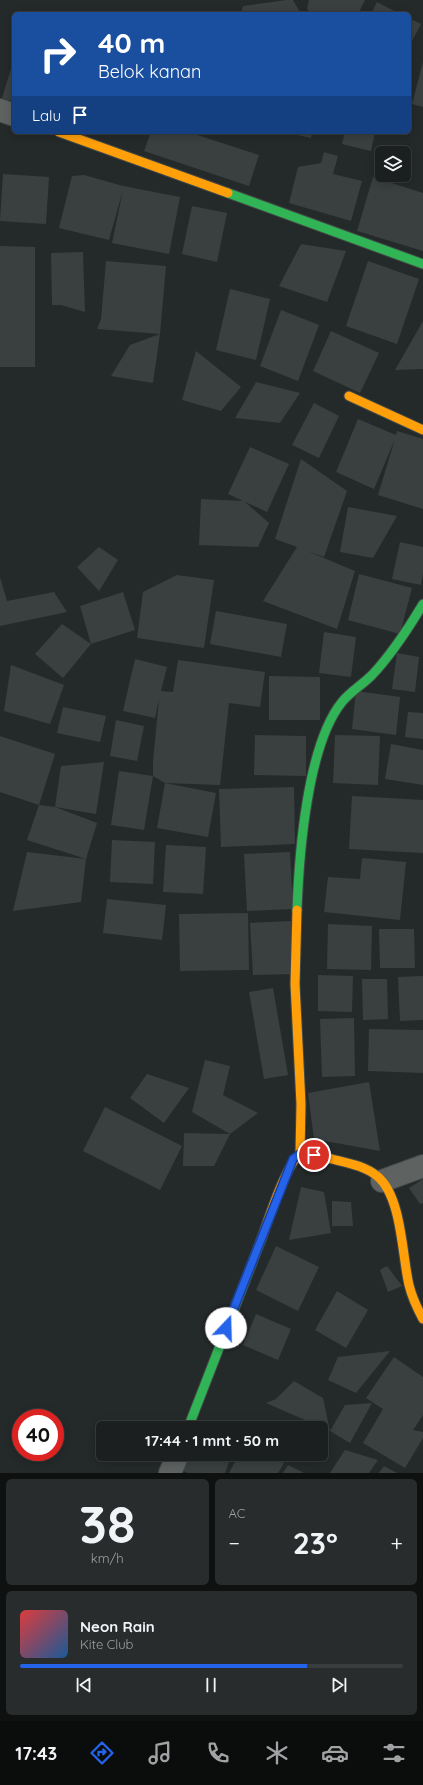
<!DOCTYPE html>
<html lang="id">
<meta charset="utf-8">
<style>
:root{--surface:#1b1f1f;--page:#282c2c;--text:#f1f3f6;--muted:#a0a2a4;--line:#393d3d;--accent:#2563eb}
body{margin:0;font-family:Quicksand,sans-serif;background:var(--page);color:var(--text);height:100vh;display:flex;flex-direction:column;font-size:15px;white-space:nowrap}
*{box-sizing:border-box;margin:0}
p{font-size:13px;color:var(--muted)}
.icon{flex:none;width:22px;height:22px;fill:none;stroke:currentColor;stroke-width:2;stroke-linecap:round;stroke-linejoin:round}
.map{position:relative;height:1473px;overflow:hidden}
.side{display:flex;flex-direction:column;gap:6px;padding:6px;background:#0f1111;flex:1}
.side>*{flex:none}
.banner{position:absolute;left:12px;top:12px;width:399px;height:122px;border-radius:6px;box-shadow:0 2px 10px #0003,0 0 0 1px var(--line);background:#1a4fa0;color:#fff;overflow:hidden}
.controls{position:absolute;left:375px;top:146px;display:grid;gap:8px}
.controls a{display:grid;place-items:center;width:36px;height:36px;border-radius:6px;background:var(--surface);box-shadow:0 2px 10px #0003,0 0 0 1px var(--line);font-size:20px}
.speed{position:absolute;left:12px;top:1409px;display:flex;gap:8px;font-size:20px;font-weight:700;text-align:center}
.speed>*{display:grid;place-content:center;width:52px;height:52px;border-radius:50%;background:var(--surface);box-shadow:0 2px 10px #0003,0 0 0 1px var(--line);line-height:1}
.speed .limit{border:6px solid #d22;background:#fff;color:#111}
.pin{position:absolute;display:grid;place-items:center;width:34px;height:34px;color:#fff;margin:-17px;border:2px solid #fff;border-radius:50%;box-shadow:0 1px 4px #0007}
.me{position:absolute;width:44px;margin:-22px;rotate:21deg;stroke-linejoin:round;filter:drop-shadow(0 0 3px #0008)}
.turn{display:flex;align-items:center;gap:14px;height:84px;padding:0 20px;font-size:18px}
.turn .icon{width:52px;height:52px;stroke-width:2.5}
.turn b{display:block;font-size:28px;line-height:34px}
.then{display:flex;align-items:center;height:38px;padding:0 20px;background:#0003;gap:8px;font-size:15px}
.big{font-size:30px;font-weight:800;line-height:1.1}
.side .tile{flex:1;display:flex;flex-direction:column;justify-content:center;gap:6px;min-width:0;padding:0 14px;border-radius:6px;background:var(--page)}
.side .dial{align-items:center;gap:0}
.dial b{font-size:52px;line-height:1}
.song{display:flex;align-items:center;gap:12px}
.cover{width:48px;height:48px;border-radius:6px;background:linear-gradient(135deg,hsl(0 70% 55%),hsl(210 70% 35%))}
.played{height:4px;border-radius:2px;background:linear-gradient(90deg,var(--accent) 75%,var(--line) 75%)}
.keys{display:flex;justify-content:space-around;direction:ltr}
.heat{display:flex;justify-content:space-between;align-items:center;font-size:22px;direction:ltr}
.side .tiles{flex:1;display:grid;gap:6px;grid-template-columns:1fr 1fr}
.tile:last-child{grid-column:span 2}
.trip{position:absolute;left:96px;top:1421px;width:232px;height:40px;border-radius:6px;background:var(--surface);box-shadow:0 2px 10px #0003,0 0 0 1px var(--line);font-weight:800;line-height:40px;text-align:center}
.tab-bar{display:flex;height:64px;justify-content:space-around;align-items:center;background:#0b0c0c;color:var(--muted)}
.tab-bar .icon{width:28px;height:28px}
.tab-bar .on{color:var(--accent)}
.tab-bar b{font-size:18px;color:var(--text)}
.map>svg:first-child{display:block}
.building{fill:#3a4040}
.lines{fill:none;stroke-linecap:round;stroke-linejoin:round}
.street-casing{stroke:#424847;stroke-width:24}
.fast-casing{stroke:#424847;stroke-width:11}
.slow-casing{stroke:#424847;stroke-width:11}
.street{stroke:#5e6362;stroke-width:22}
.fast{stroke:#30b455;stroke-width:9}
.slow{stroke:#ff9f0a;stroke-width:9}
.route-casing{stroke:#184099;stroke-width:10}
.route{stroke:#2563eb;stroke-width:7}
</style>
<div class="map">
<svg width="423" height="1473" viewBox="0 0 423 1473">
<rect width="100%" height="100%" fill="#242929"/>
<g class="building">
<polygon points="286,0 293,0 301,14 241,14 243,6"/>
<polygon points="309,0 365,0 358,14 312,14 307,9"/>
<polygon points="377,2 400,14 371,14"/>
<polygon points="409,18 421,24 409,47"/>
<polygon points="14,59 14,102 2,98"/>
<polygon points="423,62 423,107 412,104"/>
<polygon points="151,132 188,132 259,155 249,186 144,151"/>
<polygon points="294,132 312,132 311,138 293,134"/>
<polygon points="345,132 375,132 371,151 342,144"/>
<polygon points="324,152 338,156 333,174 362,181 351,221 289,203 298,167 321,163"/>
<polygon points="3,174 49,177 46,224 0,221"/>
<polygon points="84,175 123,186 180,197 169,254 112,243 123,190 109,240 59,228 72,176"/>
<polygon points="373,177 423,193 423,251 357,231"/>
<polygon points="192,206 227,213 217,262 182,254"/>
<polygon points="301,244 346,251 327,302 279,286"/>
<polygon points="0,246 35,247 35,367 0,367"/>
<polygon points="83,252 85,312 61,305 52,305 51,253"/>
<polygon points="106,261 166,266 160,334 97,329 101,319"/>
<polygon points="368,261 419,279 397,344 346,326"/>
<polygon points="230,289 270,299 256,360 216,350"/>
<polygon points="281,310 319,325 298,381 260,366"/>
<polygon points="423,321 423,369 395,370"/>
<polygon points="331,331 379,353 360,393 313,371"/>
<polygon points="160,334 153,383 111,376 130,345"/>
<polygon points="196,351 241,387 221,411 182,400"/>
<polygon points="256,382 300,393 280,423 235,418"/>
<polygon points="314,403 339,416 319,458 292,445"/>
<polygon points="358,419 396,435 397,431 423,439 423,509 378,495 395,439 374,489 336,472"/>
<polygon points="250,447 289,464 267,512 228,494"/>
<polygon points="301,459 347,491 324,557 307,551 355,571 337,629 263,601 297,547 275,539"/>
<polygon points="201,499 244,501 269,523 258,547 199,545"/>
<polygon points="348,507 397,516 373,558 340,552"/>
<polygon points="400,542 423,547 423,574 421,585 392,579"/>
<polygon points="99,547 118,560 99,591 77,567"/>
<polygon points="359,574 412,588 400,634 348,620"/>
<polygon points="177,575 214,580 204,648 137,638 143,592"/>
<polygon points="0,577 7,601 54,592 67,612 0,626"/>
<polygon points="123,592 135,630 91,644 80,606"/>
<polygon points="216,611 287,624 281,657 210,644"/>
<polygon points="62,624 91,644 63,678 35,654"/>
<polygon points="324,632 356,637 351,677 319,673"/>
<polygon points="397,653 419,657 415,692 392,689"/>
<polygon points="135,659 167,667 161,691 173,692 178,660 265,672 260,707 229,703 220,785 165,783 153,776 153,761 159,699 155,718 123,711"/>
<polygon points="11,665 64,685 50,724 4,711"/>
<polygon points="269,676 320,677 320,720 269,720"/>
<polygon points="356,691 400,697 396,735 352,729"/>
<polygon points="63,707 106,716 100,742 57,733"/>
<polygon points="408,712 423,713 423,739 405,737"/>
<polygon points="116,720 144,726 137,761 110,756"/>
<polygon points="255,735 306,736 306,776 254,775"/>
<polygon points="335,735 380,736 378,785 333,783"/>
<polygon points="0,736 55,754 39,805 0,792"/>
<polygon points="391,744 423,750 423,785 385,779"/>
<polygon points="104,762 96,814 55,807 61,766"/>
<polygon points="119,771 153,776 144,830 111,825"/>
<polygon points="165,783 216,793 208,837 157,828"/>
<polygon points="294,787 295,844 221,847 219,789"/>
<polygon points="352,796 423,800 423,853 349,849"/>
<polygon points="39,805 55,807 97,823 86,859 27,840"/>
<polygon points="112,840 155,842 153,884 110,882"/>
<polygon points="166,845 206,847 203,894 163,892"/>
<polygon points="27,852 86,859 81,902 13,911"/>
<polygon points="290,852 293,909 247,911 244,854"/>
<polygon points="362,858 406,862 400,920 324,912 328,877 360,879"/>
<polygon points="107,899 166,905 162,940 103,933"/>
<polygon points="248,913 249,970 180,971 179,914"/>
<polygon points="291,921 294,974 253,975 250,923"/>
<polygon points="328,924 372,926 371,970 327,969"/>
<polygon points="379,929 414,929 415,968 380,968"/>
<polygon points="318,975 353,976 352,1012 318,1011"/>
<polygon points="423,976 423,1020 400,1021 398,977"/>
<polygon points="362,979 387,979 388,1019 363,1020"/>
<polygon points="273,988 288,1075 264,1079 249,992"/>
<polygon points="354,1018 355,1076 322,1077 320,1019"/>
<polygon points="369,1029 423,1030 423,1073 368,1071"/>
<polygon points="205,1060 230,1066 223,1095 258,1113 230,1134 192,1112"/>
<polygon points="147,1074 189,1088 164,1123 130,1098"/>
<polygon points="369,1082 380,1151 314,1139 308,1093"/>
<polygon points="105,1107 182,1146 160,1190 83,1151"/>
<polygon points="184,1133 230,1134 214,1166 183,1166"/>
<polygon points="423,1179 423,1203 420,1204 409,1188"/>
<polygon points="301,1187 324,1192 331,1233 289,1240"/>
<polygon points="332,1201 351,1202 353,1226 332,1226"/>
<polygon points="276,1246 319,1267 298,1311 256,1290"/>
<polygon points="387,1266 402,1286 388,1292 380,1270"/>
<polygon points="337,1291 368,1310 346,1348 315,1330"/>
<polygon points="256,1314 291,1329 278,1360 243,1345"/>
<polygon points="390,1351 356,1393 328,1380 338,1357"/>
<polygon points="394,1357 423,1377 423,1415 413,1430 423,1432 423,1438 405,1468 363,1443 383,1409 366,1398"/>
<polygon points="294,1381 323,1398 330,1431 266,1403 276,1399"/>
<polygon points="372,1403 350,1443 330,1431 345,1405"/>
<polygon points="345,1450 378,1460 369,1473 330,1473"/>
<polygon points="185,1454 232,1454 225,1473 188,1473 179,1469"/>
<polygon points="239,1454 271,1454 284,1463 278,1473 229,1473"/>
<polygon points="288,1465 304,1473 283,1473"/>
<polygon points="384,1466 397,1473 379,1473"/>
</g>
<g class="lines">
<defs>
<g id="street">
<polyline points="0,110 14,115"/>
<polyline points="382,1181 423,1166"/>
<polyline points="170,1473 178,1454"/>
</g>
<g id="fast">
<polyline points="228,193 423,264"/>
<path d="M297 910C299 855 307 745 342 702 350 692 362 685 372 675 392 654 408 629 423 604"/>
<polyline points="188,1428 261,1240"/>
</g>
<g id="slow">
<polyline points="59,132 228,193"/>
<polyline points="349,396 423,430"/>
<polyline points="297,910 295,984 301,1104 300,1154"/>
<path d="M261 1240C267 1224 287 1161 300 1155 309 1151 323 1157 332 1159 348 1163 365 1166 377 1176 402 1196 402 1256 409 1285 412 1297 417 1308 423 1319"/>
</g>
</defs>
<use href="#street" class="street-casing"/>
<use href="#fast" class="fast-casing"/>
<use href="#slow" class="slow-casing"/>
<use href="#street" class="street"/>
<use href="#fast" class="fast"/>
<use href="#slow" class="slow"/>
</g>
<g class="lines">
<defs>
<polyline id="route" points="226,1328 293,1159 300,1154 314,1155"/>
</defs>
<use href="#route" class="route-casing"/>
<use href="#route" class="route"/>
</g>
</svg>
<div class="controls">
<a><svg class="icon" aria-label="layers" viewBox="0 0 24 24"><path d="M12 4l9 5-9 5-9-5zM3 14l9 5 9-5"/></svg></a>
</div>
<div class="speed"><div class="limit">40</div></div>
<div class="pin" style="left:314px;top:1155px;background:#d93025"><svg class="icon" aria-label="arrive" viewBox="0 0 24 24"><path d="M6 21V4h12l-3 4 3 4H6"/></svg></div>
<svg class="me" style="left:226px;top:1328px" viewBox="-20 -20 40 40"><circle r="19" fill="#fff"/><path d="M0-13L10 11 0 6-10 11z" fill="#2563eb"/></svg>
<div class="trip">17:44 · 1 mnt · 50 m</div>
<div class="banner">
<div class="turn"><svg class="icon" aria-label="right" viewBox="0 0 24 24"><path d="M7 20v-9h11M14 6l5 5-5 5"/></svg><div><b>40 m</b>Belok kanan</div></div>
<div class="then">Lalu<svg class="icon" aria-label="arrive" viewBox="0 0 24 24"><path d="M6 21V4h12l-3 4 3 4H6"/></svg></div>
</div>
</div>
<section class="side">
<div class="tiles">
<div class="tile dial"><b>38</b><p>km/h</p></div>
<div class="tile"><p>AC</p>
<div class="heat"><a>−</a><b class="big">23°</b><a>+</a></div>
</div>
<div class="tile">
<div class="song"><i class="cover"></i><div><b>Neon Rain</b><p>Kite Club</p></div></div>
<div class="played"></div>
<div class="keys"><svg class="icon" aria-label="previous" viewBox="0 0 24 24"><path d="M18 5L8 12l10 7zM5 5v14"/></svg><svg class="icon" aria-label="pause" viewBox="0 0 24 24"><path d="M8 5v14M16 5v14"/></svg><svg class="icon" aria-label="next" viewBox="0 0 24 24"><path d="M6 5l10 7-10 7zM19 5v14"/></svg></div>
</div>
</div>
</section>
<nav class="tab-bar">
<b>17:43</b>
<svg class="icon on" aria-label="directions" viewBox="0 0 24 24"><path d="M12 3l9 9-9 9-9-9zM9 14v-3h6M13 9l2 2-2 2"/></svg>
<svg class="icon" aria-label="music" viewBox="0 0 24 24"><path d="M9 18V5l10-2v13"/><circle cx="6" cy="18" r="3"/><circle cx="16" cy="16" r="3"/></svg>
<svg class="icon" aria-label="phone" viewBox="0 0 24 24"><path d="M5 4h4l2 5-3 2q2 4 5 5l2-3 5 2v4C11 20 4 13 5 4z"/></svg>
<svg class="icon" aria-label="climate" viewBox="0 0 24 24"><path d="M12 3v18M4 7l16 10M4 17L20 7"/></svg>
<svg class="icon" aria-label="car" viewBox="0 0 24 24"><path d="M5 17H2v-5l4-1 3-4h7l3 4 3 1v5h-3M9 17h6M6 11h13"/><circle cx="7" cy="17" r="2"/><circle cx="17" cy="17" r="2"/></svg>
<svg class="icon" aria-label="filters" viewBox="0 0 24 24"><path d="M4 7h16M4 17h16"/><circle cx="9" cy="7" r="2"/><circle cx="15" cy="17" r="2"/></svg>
</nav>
